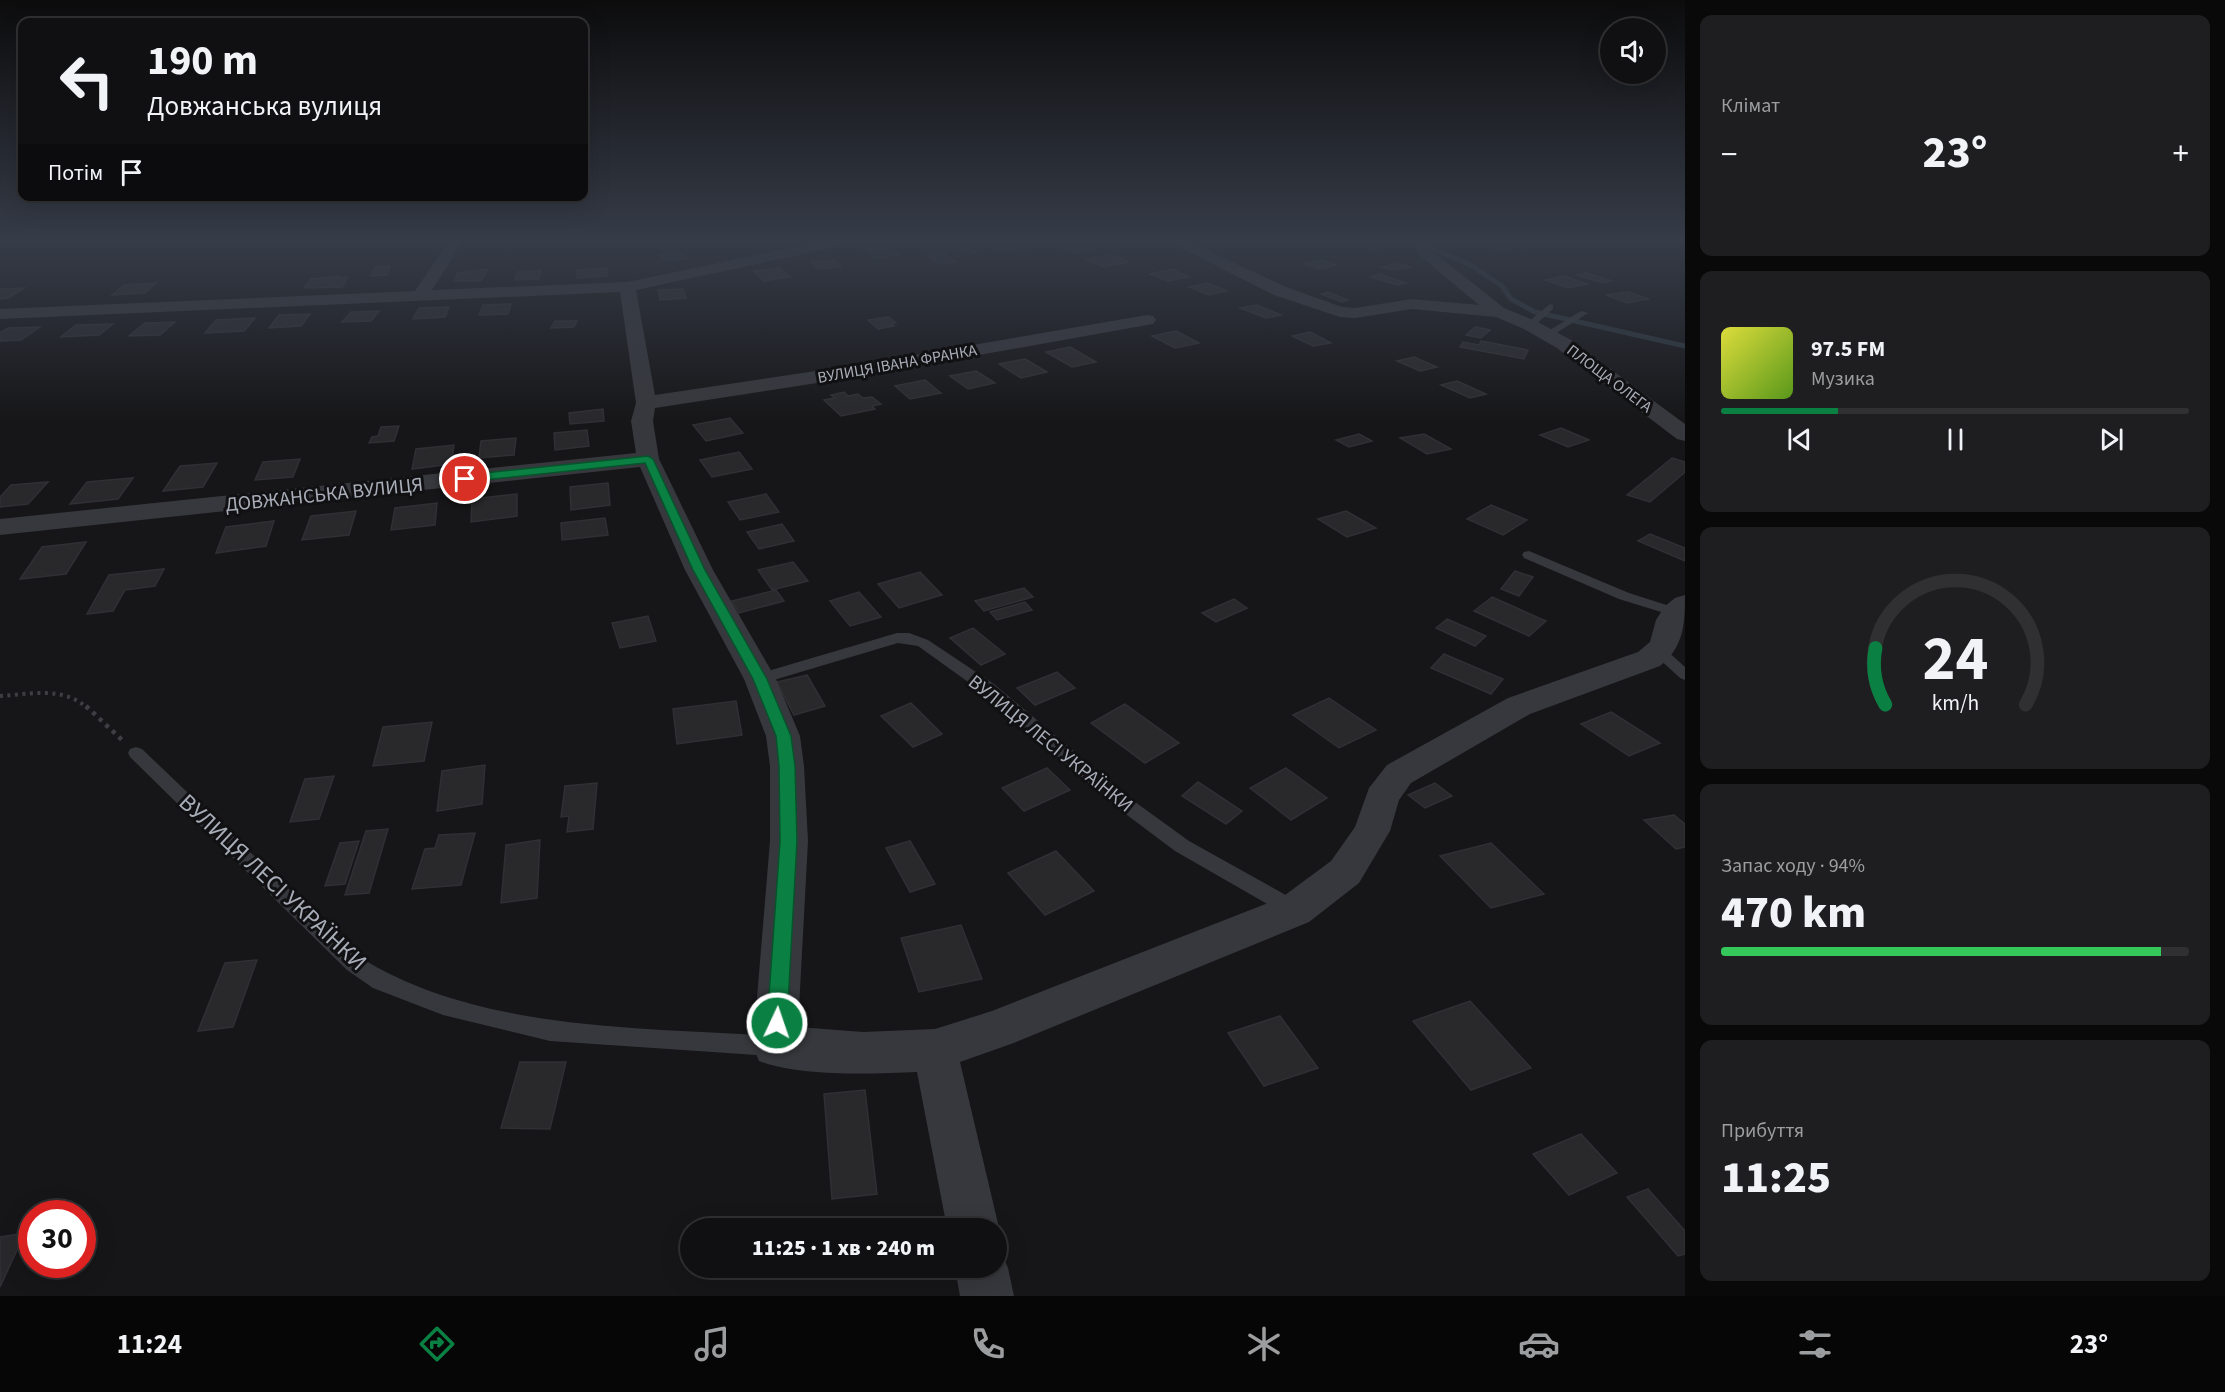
<!DOCTYPE html>
<html lang="uk">
<meta charset="utf-8">
<style>
:root{--surface:#101012;--page:#1e1e20;--text:#f1f3f6;--muted:#9c9d9f;--line:#303032;--accent:#0b8043}
body{margin:0;font-family:"Source Sans 3",sans-serif;background:var(--page);color:var(--text);height:100vh;display:flex;flex-direction:column;font-size:22px;white-space:nowrap}
*{box-sizing:border-box;margin:0}
p{font-size:20px;color:var(--muted)}
.icon{flex:none;width:33px;height:33px;fill:none;stroke:currentColor;stroke-width:2;stroke-linecap:round;stroke-linejoin:round}
.map{position:relative;flex:1;overflow:hidden}
.drawer{display:flex;flex-direction:column;gap:15px;padding:15px;background:#09090a;width:540px}
.drawer>*{flex:none}
.guide{position:absolute;left:18px;top:18px;width:570px;height:183px;border-radius:12px;box-shadow:0 6px 24px #0002,0 0 0 2px var(--line);background:#101012;color:var(--text);overflow:hidden}
.tools{position:absolute;left:1600px;top:18px;display:grid;gap:12px}
.tools a{display:grid;place-items:center;width:66px;height:66px;border-radius:50%;background:var(--surface);box-shadow:0 6px 24px #0002,0 0 0 2px var(--line);font-size:30px}
.speed{position:absolute;left:18px;top:1200px;display:flex;gap:12px;font-size:30px;font-weight:700;text-align:center}
.speed>*{display:grid;place-content:center;width:78px;height:78px;border-radius:50%;background:var(--surface);box-shadow:0 6px 24px #0002,0 0 0 2px var(--line);line-height:1}
.speed .limit{border:9px solid #d22;background:#fff;color:#111}
.pin{position:absolute;display:grid;place-items:center;width:51px;height:51px;color:#fff;margin:-26px;border:3px solid #fff;border-radius:50%;box-shadow:0 2px 6px #0007}
.me{position:absolute;width:66px;margin:-33px;rotate:3deg;stroke-linejoin:round;filter:drop-shadow(0 0 4px #0008)}
.turn{display:flex;align-items:center;gap:21px;height:126px;padding:0 30px;font-size:27px}
.turn .icon{width:78px;height:78px;stroke-width:2.5}
.turn b{display:block;font-size:42px;line-height:51px}
.then{display:flex;align-items:center;height:57px;padding:0 30px;background:#0003;gap:12px;font-size:22px}
.big{font-size:45px;font-weight:800;line-height:1.1}
.drawer .tile{flex:1;display:flex;flex-direction:column;justify-content:center;gap:9px;min-width:0;padding:0 21px;border-radius:12px;background:var(--page)}
.drawer .dial{align-items:center;gap:0}
.dial svg{height:156px;overflow:visible;fill:none;stroke:var(--line);stroke-width:7;stroke-linecap:round;text-anchor:middle}
.dial text{fill:var(--text);stroke:none}
.song{display:flex;align-items:center;gap:18px}
.cover{width:72px;height:72px;border-radius:9px;background:linear-gradient(135deg,hsl(60 70% 55%),hsl(90 70% 35%))}
.played{height:6px;border-radius:3px;background:linear-gradient(90deg,var(--accent) 25%,var(--line) 25%)}
.keys{display:flex;justify-content:space-around;direction:ltr}
.heat{display:flex;justify-content:space-between;align-items:center;font-size:33px;direction:ltr}
.charge{height:9px;border-radius:4px;background:linear-gradient(90deg,#34c759 94%,var(--line) 0)}
.trip{position:absolute;left:680px;top:1218px;width:327px;height:60px;border-radius:30px;background:var(--surface);box-shadow:0 6px 24px #0002,0 0 0 2px var(--line);font-weight:800;line-height:60px;text-align:center}
.tab-bar{display:flex;height:96px;justify-content:space-around;align-items:center;background:#060607;color:var(--muted)}
.tab-bar .icon{width:42px;height:42px}
.tab-bar .on{color:var(--accent)}
.tab-bar b{font-size:27px;color:var(--text)}
main{display:flex;flex:1;min-height:0}
.map>svg:first-child{display:block}
.lines{fill:none;stroke-linecap:round;stroke-linejoin:round}
.stream{stroke:#2c353c;stroke-width:5}
.building{fill:#29292c;stroke:#303034;stroke-width:1.5}
.path-far1{stroke:#3d3f44;stroke-width:4;stroke-dasharray:3 4.5;stroke-linecap:butt}
.path{stroke:#3d3f44;stroke-width:4.5;stroke-dasharray:4 5;stroke-linecap:butt}
.service{fill:#37383d;fill-rule:evenodd}
.minor{fill:#37383d;fill-rule:evenodd}
.route{fill:#0b8043;stroke:#07532c;stroke-width:1.5}
.labels{text-anchor:middle;stroke-width:6;stroke-linejoin:round;paint-order:stroke}
.far-street-label{font-size:16px;fill:#a8adb8;stroke:#111113}
.street-label{font-size:20px;fill:#a8adb8;stroke:#111113}
.near-street-label{font-size:24px;fill:#a8adb8;stroke:#111113}
</style>
<main>
<div class="map">
<svg width="1685" height="1296" viewBox="0 0 1685 1296">
<rect width="100%" height="100%" fill="#161618"/>
<g class="lines">
<polyline class="stream" points="1413,241 1469,264 1502,286 1511,299 1535,312 1685,346"/>
</g>
<g class="building">
<polygon points="1363,241 1382,247 1373,249 1353,242"/>
<polygon points="1075,242 1093,249 1073,253 1056,245"/>
<polygon points="1492,243 1511,248 1503,250 1483,244"/>
<polygon points="964,244 978,253 967,254 954,246"/>
<polygon points="1023,244 1029,247 998,251 993,248"/>
<polygon points="889,246 900,255 876,258 865,249"/>
<polygon points="678,252 687,258 668,261 659,255"/>
<polygon points="942,252 956,262 939,264 926,254"/>
<polygon points="1112,255 1129,262 1104,267 1087,260"/>
<polygon points="834,260 841,267 818,269 811,262"/>
<polygon points="1319,260 1336,265 1320,269 1303,264"/>
<polygon points="1399,263 1410,267 1392,270 1382,267"/>
<polygon points="390,266 387,275 371,276 375,267"/>
<polygon points="607,268 607,276 577,278 577,270"/>
<polygon points="780,268 791,277 764,281 754,271"/>
<polygon points="488,269 481,281 454,281 458,273"/>
<polygon points="1172,269 1189,277 1168,281 1150,274"/>
<polygon points="541,270 539,279 515,280 517,272"/>
<polygon points="1586,273 1612,281 1603,283 1577,275"/>
<polygon points="1379,274 1407,283 1397,285 1370,277"/>
<polygon points="339,276 338,278 348,277 342,287 304,288 311,279"/>
<polygon points="1564,276 1587,284 1568,288 1545,280"/>
<polygon points="156,283 145,293 112,295 124,285"/>
<polygon points="1208,283 1227,291 1209,295 1189,287"/>
<polygon points="24,288 8,298 0,299 0,289"/>
<polygon points="683,289 686,298 660,300 658,290"/>
<polygon points="1328,292 1348,300 1342,302 1321,294"/>
<polygon points="1628,292 1649,299 1627,303 1606,295"/>
<polygon points="511,304 508,314 479,315 483,305"/>
<polygon points="1257,305 1281,315 1266,318 1240,308"/>
<polygon points="449,307 445,317 413,319 419,308"/>
<polygon points="379,311 371,321 342,322 351,312"/>
<polygon points="310,314 301,326 269,328 279,315"/>
<polygon points="889,317 896,323 890,324 894,326 878,329 868,320"/>
<polygon points="255,318 244,331 205,333 216,320"/>
<polygon points="555,321 577,321 574,327 551,328"/>
<polygon points="175,322 160,335 129,336 145,323"/>
<polygon points="113,324 99,335 61,337 76,325"/>
<polygon points="40,327 21,340 0,341 0,333 8,328"/>
<polygon points="1475,327 1490,330 1481,338 1466,335"/>
<polygon points="1176,331 1199,343 1175,348 1152,336"/>
<polygon points="1310,332 1331,343 1313,346 1292,336"/>
<polygon points="1481,341 1528,350 1524,359 1460,347 1463,342 1479,345"/>
<polygon points="1070,347 1096,362 1072,367 1046,352"/>
<polygon points="1414,357 1437,367 1420,371 1397,361"/>
<polygon points="1025,359 1047,372 1021,378 999,364"/>
<polygon points="976,371 995,383 968,389 950,376"/>
<polygon points="925,380 941,393 910,399 895,386"/>
<polygon points="1457,381 1486,394 1470,398 1441,385"/>
<polygon points="844,392 848,396 858,394 863,398 872,397 881,404 872,406 875,409 841,416 824,400 835,398 831,395"/>
<polygon points="603,409 604,421 570,424 569,413"/>
<polygon points="730,418 743,433 706,441 693,425"/>
<polygon points="399,426 394,441 369,443 372,437 378,436 381,427"/>
<polygon points="1561,428 1589,440 1568,447 1540,435"/>
<polygon points="587,430 589,446 555,450 554,433"/>
<polygon points="1359,434 1372,441 1349,447 1336,440"/>
<polygon points="1424,434 1451,449 1427,454 1400,438"/>
<polygon points="516,438 514,455 479,458 481,441"/>
<polygon points="454,445 451,464 412,469 416,449"/>
<polygon points="739,452 752,469 712,477 700,460"/>
<polygon points="1672,458 1685,462 1685,472 1650,502 1627,495"/>
<polygon points="300,459 293,477 255,480 263,462"/>
<polygon points="217,463 203,487 163,491 180,466"/>
<polygon points="133,478 118,499 70,504 87,482"/>
<polygon points="48,482 28,504 0,507 0,497 11,485"/>
<polygon points="608,483 610,505 571,510 570,487"/>
<polygon points="517,494 517,516 471,522 472,499"/>
<polygon points="766,494 779,512 740,520 728,502"/>
<polygon points="437,503 435,525 391,530 395,508"/>
<polygon points="1491,505 1527,520 1503,535 1467,519"/>
<polygon points="356,511 349,535 302,540 311,516"/>
<polygon points="1346,511 1376,528 1347,537 1318,519"/>
<polygon points="605,518 608,535 562,540 561,523"/>
<polygon points="274,521 266,546 216,553 226,527"/>
<polygon points="782,524 794,541 759,549 747,532"/>
<polygon points="1650,534 1685,548 1685,561 1638,541"/>
<polygon points="86,542 66,574 20,579 42,547"/>
<polygon points="793,562 808,581 772,590 758,570"/>
<polygon points="164,569 155,586 125,590 113,611 87,614 109,575"/>
<polygon points="1515,571 1533,577 1519,596 1501,589"/>
<polygon points="920,572 942,595 899,608 878,584"/>
<polygon points="1024,588 1033,597 984,611 975,601"/>
<polygon points="776,590 784,601 739,613 732,601"/>
<polygon points="859,592 881,617 850,626 830,601"/>
<polygon points="1492,597 1546,621 1529,636 1474,611"/>
<polygon points="1234,599 1247,608 1216,622 1202,613"/>
<polygon points="1025,602 1032,610 997,620 990,612"/>
<polygon points="648,616 656,641 620,648 612,623"/>
<polygon points="1447,619 1486,636 1475,646 1436,628"/>
<polygon points="973,628 1005,654 981,665 950,638"/>
<polygon points="1444,654 1503,679 1491,694 1431,668"/>
<polygon points="1057,672 1075,688 1035,705 1017,688"/>
<polygon points="807,675 825,706 794,715 777,682"/>
<polygon points="1329,698 1376,730 1339,748 1293,715"/>
<polygon points="736,701 742,735 677,744 673,709"/>
<polygon points="911,703 942,734 913,747 881,716"/>
<polygon points="1125,704 1179,743 1145,763 1091,723"/>
<polygon points="1611,712 1660,743 1629,756 1581,724"/>
<polygon points="432,722 424,761 373,766 383,727"/>
<polygon points="485,765 482,804 437,811 442,771"/>
<polygon points="1047,768 1070,790 1024,811 1002,788"/>
<polygon points="1286,768 1327,798 1291,820 1250,788"/>
<polygon points="334,776 319,819 290,822 305,779"/>
<polygon points="1198,782 1242,811 1226,824 1182,796"/>
<polygon points="597,783 593,829 567,832 569,816 561,817 565,786"/>
<polygon points="1435,783 1452,796 1425,808 1408,795"/>
<polygon points="1674,815 1685,824 1685,847 1676,849 1644,820"/>
<polygon points="388,829 369,893 345,895 366,831"/>
<polygon points="475,833 461,885 412,889 425,849 435,848 439,835"/>
<polygon points="540,840 537,898 501,903 506,845"/>
<polygon points="359,841 345,884 325,886 340,843"/>
<polygon points="910,841 935,884 910,892 886,848"/>
<polygon points="1491,843 1544,894 1491,908 1440,856"/>
<polygon points="1056,851 1094,891 1045,915 1008,873"/>
<polygon points="961,925 982,979 919,992 901,938"/>
<polygon points="257,960 233,1027 198,1031 225,963"/>
<polygon points="1470,1001 1531,1068 1471,1090 1413,1021"/>
<polygon points="1280,1016 1318,1068 1264,1086 1228,1033"/>
<polygon points="520,1062 566,1062 550,1129 501,1128"/>
<polygon points="865,1090 877,1194 832,1199 824,1094"/>
<polygon points="1581,1134 1617,1173 1569,1195 1533,1154"/>
<polygon points="1648,1189 1685,1231 1685,1254 1678,1256 1627,1197"/>
<polygon points="25,1233 0,1287 0,1237"/>
</g>
<g class="lines">
<path class="path-far1" d="M0 696C30 694 64 686 87 708"/>
<polyline class="path" points="86,706 122,740"/>
<g class="service">
<polygon points="1550,304 1553,305 1553,309 1533,327 1527,327 1527,323"/>
<polygon points="1581,311 1588,313 1550,337 1542,335"/>
<polygon points="1529,551 1629,593 1679,609 1681,612 1674,616 1619,599 1524,558 1522,555 1524,552"/>
<polygon points="897,633 909,633 928,640 994,684 1131,799 1189,841 1302,904 1305,910 1302,916 1295,918 1288,916 1175,851 1119,809 982,692 918,646 898,643 760,684 752,679 754,675"/>
<polygon points="1660,647 1665,649 1685,667 1685,680 1680,678 1655,655 1652,652 1655,649"/>
<path d="M136 747 142 749 361 958C479 1031 638 1027 772 1036L780 1039 783 1046 780 1053 772 1056 550 1041 443 1015 373 988 347 970 130 757 128 753 130 749Z"/>
</g>
<g class="minor">
<path d="M449 241H463L432 290 627 282 824 241H852L845 245 636 290 655 395 856 365 1147 315 1153 316 1156 320 1153 324 1147 325 856 377 655 408 653 421 659 459 713 570 776 679 800 736 804 766 808 841 798 1027 863 1032 935 1029 992 1011 1281 898 1331 861 1355 827 1369 788 1387 765 1508 698 1638 652 1650 642 1656 620 1665 606 1675 598 1685 595C1685 624 1684 647 1660 666L1530 714 1411 783 1399 800 1390 831 1359 883 1309 922 1011 1044 960 1062 999 1228 996 1235V1228H947L917 1072C872 1074 801 1077 759 1061L753 1046 770 841V766L766 736 744 679 685 570 640 467 0 535V519L636 453 631 421 636 403 620 292 0 319V309L415 291Z"/>
<polygon points="1168,241 1187,241 1286,287 1342,307 1355,308 1412,299 1479,305 1418,254 1416,241 1430,241 1431,250 1504,308 1536,321 1571,340 1685,424 1685,441 1677,439 1557,348 1524,329 1496,317 1412,309 1355,318 1340,317 1274,295"/>
<polygon points="996,1248 1000,1249 1008,1268 1014,1296 960,1296 955,1268 996,1268"/>
</g>
</g>
<linearGradient id="sky" x2="0" y2="1"><stop stop-color="#0c0c0d"/><stop offset="0.57" stop-color="#363c48"/><stop offset="1" stop-color="#363c48" stop-opacity="0"/></linearGradient>
<rect width="1685" height="422" fill="url(#sky)"/>
<polygon class="route" points="648,456 653,459 705,570 767,679 791,736 795,766 797,841 787,1023 784,1030 777,1032 770,1030 767,1023 780,841 779,766 776,736 753,679 693,570 645,463 465,482 459,479 465,475"/>
<g class="labels">
<g class="far-street-label">
<text transform="translate(897 363) rotate(-10)" y="6">ВУЛИЦЯ ІВАНА ФРАНКА</text>
<text transform="translate(1610 378) rotate(37)" y="6">ПЛОЩА ОЛЕГА</text>
</g>
<g class="street-label">
<text transform="translate(324 494) rotate(-6)" y="7">ДОВЖАНСЬКА ВУЛИЦЯ</text>
<text transform="translate(1051 743) rotate(39)" y="7">ВУЛИЦЯ ЛЕСІ УКРАЇНКИ</text>
</g>
<g class="near-street-label">
<text transform="translate(273 882) rotate(43)" y="8">ВУЛИЦЯ ЛЕСІ УКРАЇНКИ</text>
</g>
</g>
</svg>
<div class="tools">
<a><svg class="icon" aria-label="sound" viewBox="0 0 24 24"><path d="M4 9h4l5-4v14l-5-4H4zM17 9q2 3 0 6"/></svg></a>
</div>
<div class="speed"><div class="limit">30</div></div>
<div class="pin" style="left:465px;top:479px;background:#d93025"><svg class="icon" aria-label="arrive" viewBox="0 0 24 24"><path d="M6 21V4h12l-3 4 3 4H6"/></svg></div>
<svg class="me" style="left:777px;top:1023px" viewBox="-20 -20 40 40"><circle r="17" fill="#0b8043" stroke="#fff" stroke-width="3"/><path d="M0-11L8 9 0 5-8 9z" fill="#fff"/></svg>
<div class="trip">11:25 · 1 хв · 240 m</div>
<div class="guide">
<div class="turn"><svg class="icon" aria-label="left" viewBox="0 0 24 24"><path d="M17 20v-9H6M10 6l-5 5 5 5"/></svg><div><b>190 m</b>Довжанська вулиця</div></div>
<div class="then">Потім<svg class="icon" aria-label="arrive" viewBox="0 0 24 24"><path d="M6 21V4h12l-3 4 3 4H6"/></svg></div>
</div>
</div>
<section class="drawer">
<div class="tile"><p>Клімат</p>
<div class="heat"><a>−</a><b class="big">23°</b><a>+</a></div>
</div>
<div class="tile">
<div class="song"><i class="cover"></i><div><b>97.5 FM</b><p>Музика</p></div></div>
<div class="played"></div>
<div class="keys"><svg class="icon" aria-label="previous" viewBox="0 0 24 24"><path d="M18 5L8 12l10 7zM5 5v14"/></svg><svg class="icon" aria-label="pause" viewBox="0 0 24 24"><path d="M8 5v14M16 5v14"/></svg><svg class="icon" aria-label="next" viewBox="0 0 24 24"><path d="M6 5l10 7-10 7zM19 5v14"/></svg></div>
</div>
<div class="tile dial"><svg viewBox="0 0 100 80">
<path d="M14 69A42 42 0 1 1 86 69"/>
<path d="M14 69A42 42 0 0 1 9 40" stroke="#0b8043"/>
<text x="50" y="56" font-size="32" font-weight="700">24</text>
<text x="50" y="72" font-size="11">km/h</text>
</svg></div>
<div class="tile"><p>Запас ходу · 94%</p><b class="big">470 km</b><div class="charge"></div></div>
<div class="tile"><p>Прибуття</p><b class="big">11:25</b></div>
</section>
</main>
<nav class="tab-bar">
<b>11:24</b>
<svg class="icon on" aria-label="directions" viewBox="0 0 24 24"><path d="M12 3l9 9-9 9-9-9zM9 14v-3h6M13 9l2 2-2 2"/></svg>
<svg class="icon" aria-label="music" viewBox="0 0 24 24"><path d="M9 18V5l10-2v13"/><circle cx="6" cy="18" r="3"/><circle cx="16" cy="16" r="3"/></svg>
<svg class="icon" aria-label="phone" viewBox="0 0 24 24"><path d="M5 4h4l2 5-3 2q2 4 5 5l2-3 5 2v4C11 20 4 13 5 4z"/></svg>
<svg class="icon" aria-label="climate" viewBox="0 0 24 24"><path d="M12 3v18M4 7l16 10M4 17L20 7"/></svg>
<svg class="icon" aria-label="car" viewBox="0 0 24 24"><path d="M5 17H2v-5l4-1 3-4h7l3 4 3 1v5h-3M9 17h6M6 11h13"/><circle cx="7" cy="17" r="2"/><circle cx="17" cy="17" r="2"/></svg>
<svg class="icon" aria-label="filters" viewBox="0 0 24 24"><path d="M4 7h16M4 17h16"/><circle cx="9" cy="7" r="2"/><circle cx="15" cy="17" r="2"/></svg>
<b>23°</b>
</nav>
